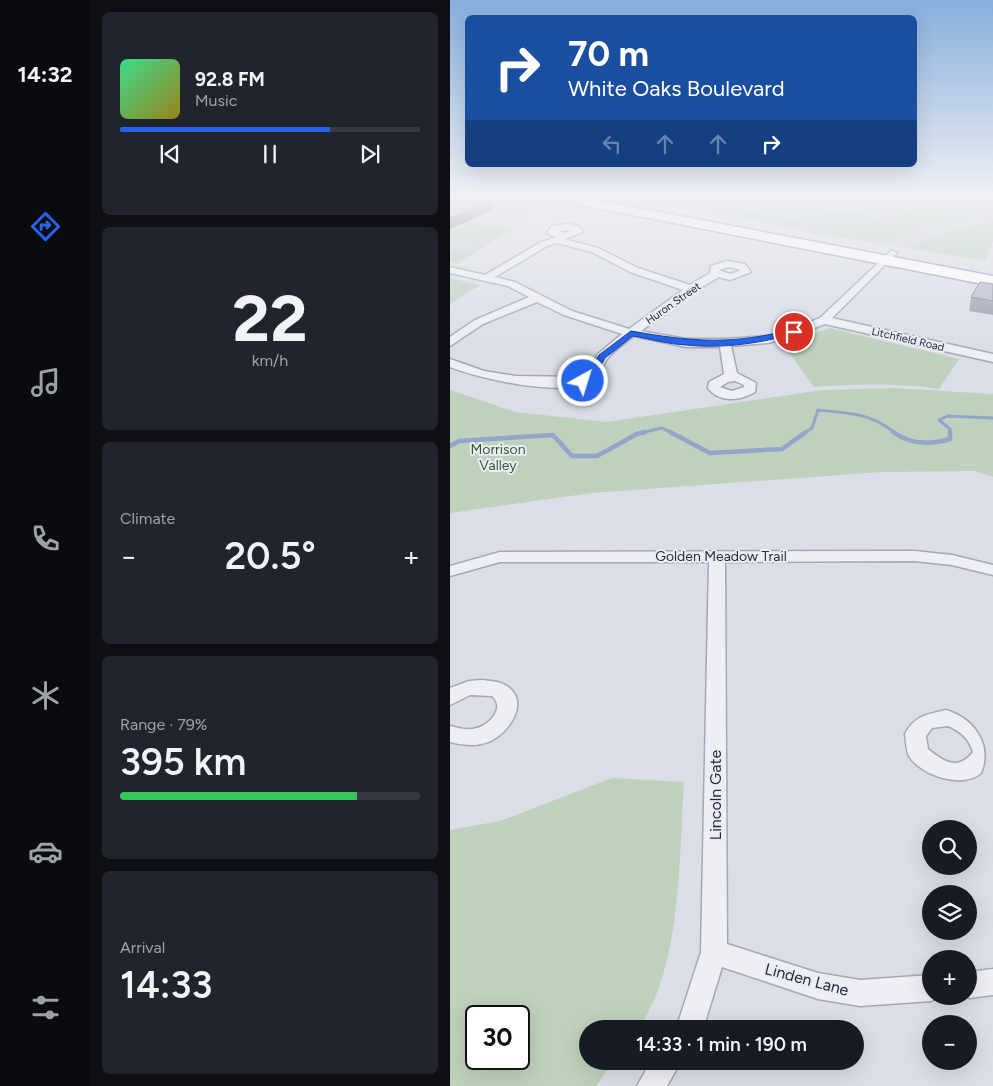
<!DOCTYPE html>
<meta charset="utf-8">
<style>
:root{--surface:#171b24;--page:#20242c;--text:#f1f3f6;--muted:#9ea1a6;--line:#363941;--accent:#2563eb}
body{margin:0;font-family:Figtree,sans-serif;background:var(--page);color:var(--text);height:100vh;display:flex;flex-direction:column;font-size:19px;white-space:nowrap}
*{box-sizing:border-box;margin:0}
p{font-size:16px;color:var(--muted)}
.icon{flex:none;width:28px;height:28px;fill:none;stroke:currentColor;stroke-width:2;stroke-linecap:round;stroke-linejoin:round}
.map{position:relative;flex:1;overflow:hidden}
.panel{display:flex;flex-direction:column;gap:12px;padding:12px;background:#0d0f14;width:360px}
.panel>*{flex:none}
.top-card{position:absolute;left:15px;top:15px;width:452px;height:152px;border-radius:8px;box-shadow:0 5px 20px #0002;background:#1a4fa0;color:#fff;overflow:hidden}
.tools{position:absolute;left:472px;top:820px;display:grid;gap:10px}
.tools a{display:grid;place-items:center;width:55px;height:55px;border-radius:50%;background:var(--surface);box-shadow:0 5px 20px #0002;font-size:25px}
.speed{position:absolute;left:15px;top:1005px;display:flex;gap:10px;font-size:25px;font-weight:700;text-align:center}
.speed>*{display:grid;place-content:center;width:65px;height:65px;border-radius:50%;background:var(--surface);box-shadow:0 5px 20px #0002;line-height:1}
.speed .limit{border:2px solid #111;border-radius:8px;background:#fff;color:#111}
.pin{position:absolute;display:grid;place-items:center;width:42px;height:42px;color:#fff;margin:-21px;border:2px solid #fff;border-radius:50%;box-shadow:0 1px 5px #0007}
.me{position:absolute;width:55px;margin:-28px;rotate:39deg;stroke-linejoin:round;filter:drop-shadow(0 0 4px #0008)}
.turn{display:flex;align-items:center;gap:18px;height:105px;padding:0 20px;font-size:22px}
.turn .icon{width:65px;height:65px;stroke-width:2.5}
.turn b{display:block;font-size:35px;line-height:42px}
.lanes{display:flex;align-items:center;height:48px;padding:0 20px;background:#0003;justify-content:center;gap:25px;direction:ltr}
.lanes .off{opacity:.35}
.big{font-size:38px;font-weight:600;line-height:1.1}
.panel .widget{flex:1;display:flex;flex-direction:column;justify-content:center;gap:8px;min-width:0;padding:0 18px;border-radius:8px;background:var(--page)}
.panel .dial{align-items:center;gap:0}
.dial b{font-size:65px;line-height:1}
.song{display:flex;align-items:center;gap:15px}
.cover{width:60px;height:60px;border-radius:8px;background:linear-gradient(135deg,hsl(150 70% 55%),hsl(50 70% 35%))}
.played{height:5px;border-radius:2px;background:linear-gradient(90deg,var(--accent) 70%,var(--line) 70%)}
.keys{display:flex;justify-content:space-around;direction:ltr}
.heat{display:flex;justify-content:space-between;align-items:center;font-size:28px;direction:ltr}
.charge{height:8px;border-radius:4px;background:linear-gradient(90deg,#34c759 79%,var(--line) 0)}
.trip{position:absolute;left:129px;top:1020px;width:285px;height:50px;border-radius:25px;background:var(--surface);box-shadow:0 5px 20px #0002;font-weight:600;line-height:50px;text-align:center}
main{display:flex;flex:1;min-height:0}
.menu{display:flex;flex-direction:column;width:90px;justify-content:space-around;align-items:center;background:#090b0e;color:var(--muted)}
.menu .icon{width:35px;height:35px}
.menu .current{color:var(--accent)}
.menu b{font-size:22px;color:var(--text)}
.map>svg:first-child{display:block}
.built{fill:#cdd0dc}
.green{fill:#bed1bc;fill-rule:evenodd}
.lines{fill:none;stroke-linecap:round;stroke-linejoin:round}
.stream-far1{stroke:#93a5ca;stroke-width:3}
.stream{stroke:#93a5ca;stroke-width:4.5}
.street-casing{stroke:#a4a8b4;stroke-width:3}
.primary-casing{stroke:#9aa0b3;stroke-width:3}
.street{fill:#eeeff5;fill-rule:evenodd}
.primary{fill:#fff;fill-rule:evenodd}
.wall{fill:#9ea2ae}
.shaded-wall{fill:#81848d}
.building{fill:#b8bcca;stroke:#81848d}
.route{fill:#2563eb;stroke:#184099}
.labels{text-anchor:middle;stroke-width:4;stroke-linejoin:round;paint-order:stroke}
.far-street-label{font-size:11px;fill:#242a3e;stroke:#ebedf5}
.park-label{font-size:14px;fill:#325a31;stroke:#ebedf5}
.street-label{font-size:14px;fill:#242a3e;stroke:#ebedf5}
.near-street-label{font-size:16px;fill:#242a3e;stroke:#ebedf5}
</style>
<main>
<nav class="menu">
<b>14:32</b>
<svg class="icon current" aria-label="directions" viewBox="0 0 24 24"><path d="M12 3l9 9-9 9-9-9zM9 14v-3h6M13 9l2 2-2 2"/></svg>
<svg class="icon" aria-label="music" viewBox="0 0 24 24"><path d="M9 18V5l10-2v13"/><circle cx="6" cy="18" r="3"/><circle cx="16" cy="16" r="3"/></svg>
<svg class="icon" aria-label="phone" viewBox="0 0 24 24"><path d="M5 4h4l2 5-3 2q2 4 5 5l2-3 5 2v4C11 20 4 13 5 4z"/></svg>
<svg class="icon" aria-label="climate" viewBox="0 0 24 24"><path d="M12 3v18M4 7l16 10M4 17L20 7"/></svg>
<svg class="icon" aria-label="car" viewBox="0 0 24 24"><path d="M5 17H2v-5l4-1 3-4h7l3 4 3 1v5h-3M9 17h6M6 11h13"/><circle cx="7" cy="17" r="2"/><circle cx="17" cy="17" r="2"/></svg>
<svg class="icon" aria-label="filters" viewBox="0 0 24 24"><path d="M4 7h16M4 17h16"/><circle cx="9" cy="7" r="2"/><circle cx="15" cy="17" r="2"/></svg>
</nav>
<section class="panel">
<div class="widget">
<div class="song"><i class="cover"></i><div><b>92.8 FM</b><p>Music</p></div></div>
<div class="played"></div>
<div class="keys"><svg class="icon" aria-label="previous" viewBox="0 0 24 24"><path d="M18 5L8 12l10 7zM5 5v14"/></svg><svg class="icon" aria-label="pause" viewBox="0 0 24 24"><path d="M8 5v14M16 5v14"/></svg><svg class="icon" aria-label="next" viewBox="0 0 24 24"><path d="M6 5l10 7-10 7zM19 5v14"/></svg></div>
</div>
<div class="widget dial"><b>22</b><p>km/h</p></div>
<div class="widget"><p>Climate</p>
<div class="heat"><a>−</a><b class="big">20.5°</b><a>+</a></div>
</div>
<div class="widget"><p>Range · 79%</p><b class="big">395 km</b><div class="charge"></div></div>
<div class="widget"><p>Arrival</p><b class="big">14:33</b></div>
</section>
<div class="map">
<svg width="543" height="1086" viewBox="0 0 543 1086">
<rect width="100%" height="100%" fill="#dbdee7"/>
<g class="built">
<polygon points="0,197 77,197 99,201 65,220 75,222 7,263 0,261"/>
<polygon points="184,197 543,197 543,241 535,261 376,235"/>
</g>
<g class="green">
<path d="M184 197C198 197 215 195 229 197 285 205 355 229 410 223 443 220 502 188 531 209L518 218 461 230 432 243 376 235Z"/>
<polygon points="263,197 334,208 338,206 336,210 328,212 266,201 262,199"/>
<polygon points="482,197 536,197 533,201 527,202 482,200 403,220 367,219 346,215 342,212 346,205 347,207 423,213"/>
<path d="M543 220V241L535 261 463 249C471 233 525 229 543 220Z"/>
<polygon points="20,223 64,229 7,263 0,261 0,251 17,254 25,249 15,247 20,244 0,240 0,233"/>
<polygon points="0,278 30,285 0,304"/>
<path d="M380 328 509 359 489 389C448 383 406 384 364 387L333 344Z"/>
<polygon points="443,388 543,394 543,477 524,471 431,472 142,493 0,513 0,390 65,412 156,422 373,390"/>
<path d="M162 778 234 782C229 855 232 969 188 1029H138V1061H164L146 1086H0V830L50 821ZM26 1016H69V1059H26Z"/>
</g>
<g class="lines">
<g class="stream-far1">
<polyline points="190,433 212,428 222,433"/>
<path d="M354 433 362 428 368 410C398 413 421 413 445 433"/>
<polyline points="500,433 500,429 489,420 498,416 543,418"/>
</g>
<g class="stream">
<polyline points="220,432 260,453 332,449 356,432"/>
<path d="M443 432C461 445 480 445 500 439V432"/>
<polyline points="0,446 9,441 103,435 122,456 147,456 187,434 195,432"/>
</g>
<defs>
<g id="street">
<path d="M117 224 128 226 133 232 114 239 148 248 188 268 240 285 260 273 261 266 277 261 295 264 301 272 280 280 269 277 245 291 191 331 236 339H275L318 336 340 330 370 318 442 250 447 253 382 318 543 354V362L375 324 348 334 318 343 281 346 287 373 306 383 305 392C290 401 269 403 258 388L259 382 274 374 270 347H236L184 336C175 343 164 350 157 359 152 365 151 376 143 381 115 398 30 379 0 367V359L34 371 65 376 130 377 136 375 148 354 172 334 114 315 87 302 33 324 0 346V337L25 320 79 297 58 286 0 273V267L35 275 91 242 104 238 105 237 97 233 102 226ZM117 230 122 231 115 233 108 231ZM107 243 142 252 180 272 233 290 179 329 122 311 65 282 45 277 97 246ZM278 267 288 269 290 271 280 274 269 270ZM285 381 294 385V387L282 391 270 387 278 382Z"/>
<polygon points="465,551 502,555 543,565 543,575 502,565 465,561 275,562 277,944 368,973 410,980 481,975 481,996 490,997 481,1001 410,1006 368,999 272,967 253,1029 226,1029 251,952 259,562 50,562 0,576 0,566 50,552"/>
<path d="M32 680C39 681 49 681 55 685 82 700 59 734 38 742 25 747 13 745 0 742V726C9 728 18 731 27 728 41 724 55 707 42 696L20 695 0 705V688L19 681Z"/>
<path d="M496 710C523 718 543 744 531 773 513 789 471 776 459 756 456 750 456 741 455 734 464 716 478 714 496 710ZM498 726C510 731 519 738 523 752 508 771 494 762 478 749L476 736 482 728Z"/>
<polygon points="543,969 543,995 519,998 515,996 519,996 519,972"/>
<polygon points="201,1061 231,1061 217,1086 187,1086"/>
</g>
<polygon id="primary" points="105,197 131,197 543,276 543,286 112,201"/>
</defs>
<use href="#street" class="street-casing"/>
<use href="#primary" class="primary-casing"/>
<use href="#street" class="street"/>
<use href="#primary" class="primary"/>
</g>
<polygon class="wall" points="543,284 543,315 519,311 521,297"/>
<polygon class="shaded-wall" points="42,201 43,210 0,229 0,218"/>
<g class="building">
<polygon points="0,197 20,197 42,201 0,218"/>
<polygon points="530,282 543,284 543,301 521,297"/>
</g>
<linearGradient id="sky" x2="0" y2="1"><stop stop-color="#86aedc"/><stop offset="0.56" stop-color="#eff0f4"/><stop offset="1" stop-color="#eff0f4" stop-opacity="0"/></linearGradient>
<rect width="543" height="349" fill="url(#sky)"/>
<path class="route" d="M344 329 347 330V333C311 343 274 349 236 345 218 344 200 339 183 336L155 358 144 378 133 384 128 381 137 375 149 355 181 331C243 342 283 345 344 329Z"/>
<g class="labels">
<g class="far-street-label">
<text transform="translate(223 303) rotate(-35)" y="4">Huron Street</text>
<text transform="translate(458 339) rotate(13)" y="4">Litchfield Road</text>
</g>
<g class="park-label">
<text x="48" y="454">Morrison<tspan x="48" dy="16">Valley</tspan></text>
</g>
<g class="street-label">
<text x="271" y="561">Golden Meadow Trail</text>
</g>
<g class="near-street-label">
<text transform="translate(265 795) rotate(-90)" y="6">Lincoln Gate</text>
<text transform="translate(357 979) rotate(15)" y="6">Linden Lane</text>
</g>
</g>
</svg>
<div class="tools">
<a><svg class="icon" aria-label="search" viewBox="0 0 24 24"><circle cx="10" cy="10" r="6"/><path d="M15 15l6 6"/></svg></a>
<a><svg class="icon" aria-label="layers" viewBox="0 0 24 24"><path d="M12 4l9 5-9 5-9-5zM3 14l9 5 9-5"/></svg></a>
<a>+</a>
<a>−</a>
</div>
<div class="speed"><div class="limit">30</div></div>
<div class="pin" style="left:344px;top:332px;background:#d93025"><svg class="icon" aria-label="arrive" viewBox="0 0 24 24"><path d="M6 21V4h12l-3 4 3 4H6"/></svg></div>
<svg class="me" style="left:133px;top:381px" viewBox="-20 -20 40 40"><circle r="17" fill="#2563eb" stroke="#fff" stroke-width="3"/><path d="M0-11L8 9 0 5-8 9z" fill="#fff"/></svg>
<div class="trip">14:33 · 1 min · 190 m</div>
<div class="top-card">
<div class="turn"><svg class="icon" aria-label="right" viewBox="0 0 24 24"><path d="M7 20v-9h11M14 6l5 5-5 5"/></svg><div><b>70 m</b>White Oaks Boulevard</div></div>
<div class="lanes"><svg class="icon off" aria-label="left" viewBox="0 0 24 24"><path d="M17 20v-9H6M10 6l-5 5 5 5"/></svg><svg class="icon off" aria-label="ahead" viewBox="0 0 24 24"><path d="M12 20V5M6 11l6-6 6 6"/></svg><svg class="icon off" aria-label="ahead" viewBox="0 0 24 24"><path d="M12 20V5M6 11l6-6 6 6"/></svg><svg class="icon" aria-label="right" viewBox="0 0 24 24"><path d="M7 20v-9h11M14 6l5 5-5 5"/></svg></div>
</div>
</div>
</main>
